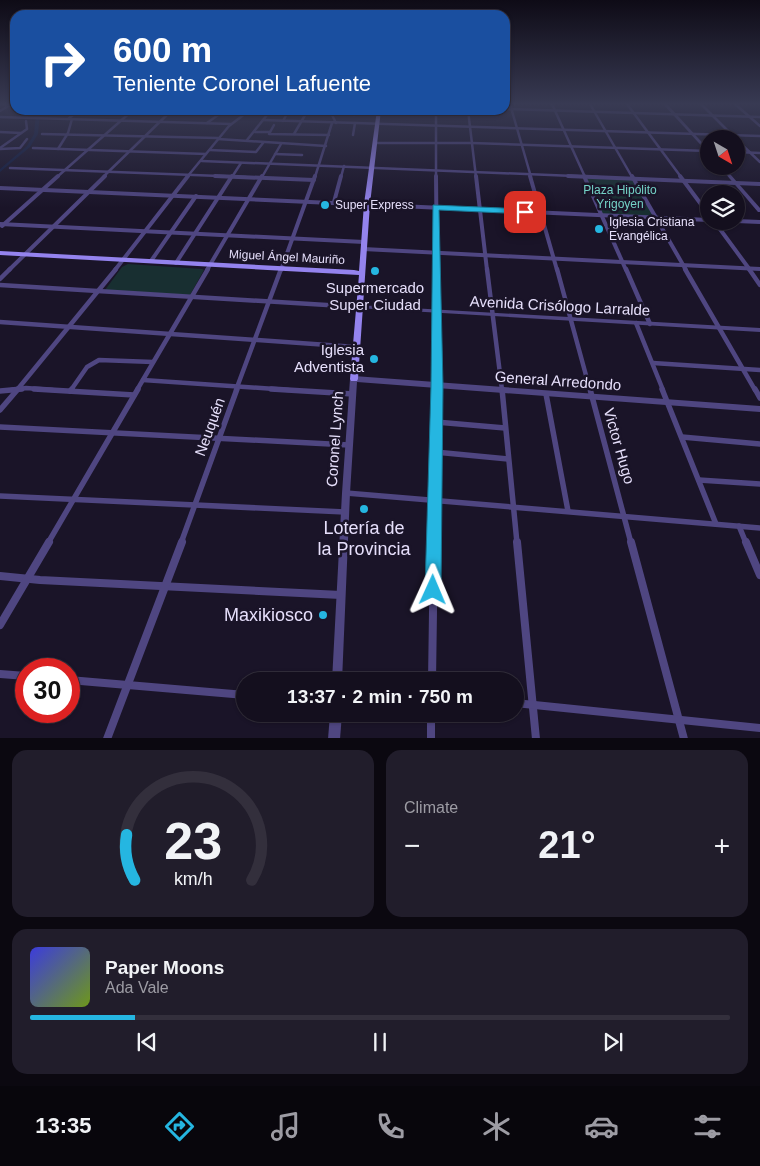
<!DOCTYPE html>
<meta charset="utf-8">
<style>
:root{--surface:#140f1e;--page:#211d2b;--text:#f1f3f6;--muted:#9d9ca4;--line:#332f3c;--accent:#25b6e1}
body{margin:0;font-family:Arial,sans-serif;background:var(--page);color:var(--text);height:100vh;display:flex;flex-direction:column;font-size:19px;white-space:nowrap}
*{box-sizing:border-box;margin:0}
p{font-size:16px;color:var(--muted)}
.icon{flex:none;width:28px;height:28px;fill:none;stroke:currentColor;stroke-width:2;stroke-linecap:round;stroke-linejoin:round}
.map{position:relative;height:738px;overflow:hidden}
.details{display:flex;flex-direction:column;gap:12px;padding:12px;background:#0b0810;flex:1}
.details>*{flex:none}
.banner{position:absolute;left:10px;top:10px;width:500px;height:105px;border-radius:15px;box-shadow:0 1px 4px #0004,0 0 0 1px var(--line);background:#1a4fa0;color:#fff;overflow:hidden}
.needle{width:32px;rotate:141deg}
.tools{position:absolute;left:700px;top:130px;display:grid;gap:10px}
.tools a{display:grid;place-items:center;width:45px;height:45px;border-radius:50%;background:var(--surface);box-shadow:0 1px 4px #0004,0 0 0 1px var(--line);font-size:25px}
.speed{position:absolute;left:15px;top:658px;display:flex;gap:10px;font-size:25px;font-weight:700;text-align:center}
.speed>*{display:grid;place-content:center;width:65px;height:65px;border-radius:50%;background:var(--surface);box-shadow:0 1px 4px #0004,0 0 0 1px var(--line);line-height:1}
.speed .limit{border:8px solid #d22;background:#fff;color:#111}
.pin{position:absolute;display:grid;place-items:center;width:42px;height:42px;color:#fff;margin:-21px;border-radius:10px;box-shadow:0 2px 8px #0006}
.me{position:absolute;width:55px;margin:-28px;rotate:1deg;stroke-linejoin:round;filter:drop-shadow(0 0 4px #0008)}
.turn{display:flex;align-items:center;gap:18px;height:105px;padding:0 20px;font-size:22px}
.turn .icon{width:65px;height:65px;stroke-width:2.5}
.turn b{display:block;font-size:35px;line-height:42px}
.big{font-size:38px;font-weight:600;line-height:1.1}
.details .widget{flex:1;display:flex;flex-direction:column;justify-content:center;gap:8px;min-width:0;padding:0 18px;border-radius:15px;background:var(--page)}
.details .dial{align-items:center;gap:0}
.dial svg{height:130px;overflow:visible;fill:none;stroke:var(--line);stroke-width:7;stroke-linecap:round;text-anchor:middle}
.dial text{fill:var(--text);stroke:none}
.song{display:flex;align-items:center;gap:15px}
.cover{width:60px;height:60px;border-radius:8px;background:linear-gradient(135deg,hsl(240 70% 55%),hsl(80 70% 35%))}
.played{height:5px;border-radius:2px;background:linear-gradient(90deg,var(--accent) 15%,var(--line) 15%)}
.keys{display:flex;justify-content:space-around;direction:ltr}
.heat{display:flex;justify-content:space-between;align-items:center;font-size:28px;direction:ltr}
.details .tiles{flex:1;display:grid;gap:12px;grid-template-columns:1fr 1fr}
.widget:last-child{grid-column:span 2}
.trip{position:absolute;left:236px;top:672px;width:288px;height:50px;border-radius:25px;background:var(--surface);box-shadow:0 1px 4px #0004,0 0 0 1px var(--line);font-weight:600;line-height:50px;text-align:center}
.tab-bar{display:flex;height:80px;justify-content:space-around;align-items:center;background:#08060c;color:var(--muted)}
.tab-bar .icon{width:35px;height:35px}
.tab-bar .active{color:var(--accent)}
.tab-bar b{font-size:22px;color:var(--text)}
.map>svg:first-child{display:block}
.green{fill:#182f31}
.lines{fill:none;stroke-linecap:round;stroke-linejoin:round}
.canal{fill:#131e43;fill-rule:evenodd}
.minor-far4{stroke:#4f4681;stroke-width:2.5}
.minor-far3{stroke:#4f4681;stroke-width:4}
.minor-far2{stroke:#4f4681;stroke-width:4.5}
.minor-far1{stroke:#4f4681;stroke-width:5.5}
.minor{stroke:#4f4681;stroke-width:8}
.tertiary{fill:#4f4681;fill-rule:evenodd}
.secondary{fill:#9483ee;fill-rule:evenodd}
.route{fill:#25b6e1;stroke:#187692}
.poi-dot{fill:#25b6e1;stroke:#1a1428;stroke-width:2}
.labels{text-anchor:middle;stroke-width:5;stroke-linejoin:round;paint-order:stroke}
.far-park-label{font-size:12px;fill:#74d2c7;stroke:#1a1428}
.far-poi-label{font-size:12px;fill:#e6dffb;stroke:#1a1428;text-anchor:start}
.far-street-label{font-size:12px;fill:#e6dffb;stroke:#1a1428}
.poi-label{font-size:15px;fill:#e6dffb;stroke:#1a1428}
.street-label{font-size:15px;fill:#e6dffb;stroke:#1a1428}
.near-poi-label{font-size:18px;fill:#e6dffb;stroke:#1a1428}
</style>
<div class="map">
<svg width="760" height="739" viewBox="0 0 760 739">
<rect width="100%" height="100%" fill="#1a1428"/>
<g class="green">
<polygon points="585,177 632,179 654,217 602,215"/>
<polygon points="128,264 202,269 204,270 190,295 105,290 122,267"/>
</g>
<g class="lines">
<polygon class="canal" points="33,110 37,110 40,113 38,134 30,147 0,172 0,169 27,146 34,134 36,113"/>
<g class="minor-far4">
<polyline points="0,104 10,105"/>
<polyline points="510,104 531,177"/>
<polyline points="552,104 585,177"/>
<polyline points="590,104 632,177"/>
<polyline points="627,104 681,177"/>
<polyline points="701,104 736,139"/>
<polyline points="735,104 760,126"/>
<polyline points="505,109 760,117"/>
<polyline points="42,110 45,114"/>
<polyline points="65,110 71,116"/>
<polyline points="436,110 436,177"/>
<polyline points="468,110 476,177"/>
<polyline points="0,111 10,105"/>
<polyline points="327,114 332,115 336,123"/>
<polyline points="354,115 357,110"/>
<polyline points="0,117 231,124"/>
<polyline points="69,118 80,110"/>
<polyline points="263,120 760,136"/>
<polyline points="283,121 288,112"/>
<polyline points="207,123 225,110"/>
<polyline points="274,125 269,134 329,135"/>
<polyline points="0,132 21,133"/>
<polyline points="255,132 270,132"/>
<polyline points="42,134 218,138"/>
<polyline points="294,134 308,110"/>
<polyline points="353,135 355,123"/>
<polyline points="218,139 326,146"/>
<polyline points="736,139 760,162"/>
<polyline points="247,140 271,110"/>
<polyline points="376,143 472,143 709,151"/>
<polyline points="0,148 27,129 26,121"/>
<polyline points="33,148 206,154"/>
<polyline points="0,149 20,148 27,139"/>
<polyline points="58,149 68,133 72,119"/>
<polyline points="210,150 256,152 263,143"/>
<polyline points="736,152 760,153"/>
<polyline points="275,154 302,155"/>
<polyline points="202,161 598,177"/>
<polyline points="10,168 246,177"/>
<polyline points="57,177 133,110"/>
<polyline points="103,177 172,110"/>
<polyline points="187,177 229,126 250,110"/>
<polyline points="232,177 241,163"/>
<polyline points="262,177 281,144"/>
<polyline points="315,177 332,123"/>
<polyline points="341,177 344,166"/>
</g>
<g class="minor-far3">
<polyline points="215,176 314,180"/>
<polyline points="436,176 437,270"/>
<polyline points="476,176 487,270"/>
<polyline points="530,176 557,270"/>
<polyline points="568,176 760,184"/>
<polyline points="584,176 626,270"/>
<polyline points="632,176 686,270"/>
<polyline points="680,176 709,215"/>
<polyline points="0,188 709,220"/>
<polyline points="334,202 341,176"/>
<polyline points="714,221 750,270"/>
<polyline points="736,221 760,222"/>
<polyline points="0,224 364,242"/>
<polyline points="2,226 58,176"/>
<polyline points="363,249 760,269"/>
<polyline points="151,261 196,196"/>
<polyline points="176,263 232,176"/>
<polyline points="9,270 105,176"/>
<polyline points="115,270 188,176"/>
<polyline points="207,270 262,176"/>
<polyline points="281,270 315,176"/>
</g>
<g class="minor-far2">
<polyline points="437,269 437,390"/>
<polyline points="487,269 502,390"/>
<polyline points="557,269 590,390"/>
<polyline points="626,269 650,324"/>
<polyline points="685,269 755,390"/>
<polyline points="749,269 760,285"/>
<polyline points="0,279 10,269"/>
<polyline points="0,285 359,307"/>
<polyline points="0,322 356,347"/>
<polyline points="636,323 663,390"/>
<polyline points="653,363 760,370"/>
<polyline points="143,380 289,390"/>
<polyline points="11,390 26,388 53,390"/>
<polyline points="17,390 116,269"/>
<polyline points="71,390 87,367 99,360 153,362"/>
<polyline points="137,390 208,269"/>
<polyline points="236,390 281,269"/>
</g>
<g class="minor-far1">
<polyline points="34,389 134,395"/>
<polyline points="271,389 353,394"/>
<polyline points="502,389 517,543"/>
<polyline points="590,389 631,543"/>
<polyline points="662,389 716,524"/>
<polyline points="755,389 760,398"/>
<polyline points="0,391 22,389"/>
<polyline points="70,391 72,389"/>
<polyline points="546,394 568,511"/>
<polyline points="0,410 18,389"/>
<polyline points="436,422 505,428"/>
<polyline points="0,427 349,445"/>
<polyline points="682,437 760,444"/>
<polyline points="435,452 508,459"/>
<polyline points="699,480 760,484"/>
<polyline points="346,493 760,528"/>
<polyline points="0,496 345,512"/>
<polyline points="739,526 746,543"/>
<polyline points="48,543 138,389"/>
<polyline points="181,543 237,389"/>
<polyline points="434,543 437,389"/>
</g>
<g class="minor">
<polyline points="517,542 536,739"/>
<polyline points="631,542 684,739"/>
<polyline points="746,542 760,575"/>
<polyline points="0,576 40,580 341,595"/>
<polyline points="0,625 49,542"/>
<polyline points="0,674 26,676"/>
<polyline points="69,680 245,695"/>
<polyline points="432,681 434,542"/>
<polyline points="515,703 760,728"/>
<polyline points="431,714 431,739"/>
<polyline points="107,739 182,542"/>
</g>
<g class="tertiary">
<polygon points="663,104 667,104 709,150 709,154"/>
<polygon points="719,166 723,166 760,208 760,212 758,212"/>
<polygon points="359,305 760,328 760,332 357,308 356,307 357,306"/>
<polygon points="354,376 760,406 760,412 357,382 350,493 342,681 332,681 342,493 350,379 352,377"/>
<polygon points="330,714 342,714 340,739 328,739"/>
</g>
<polygon class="secondary" points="377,110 381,110 370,204 358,379 357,381 351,381 350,379 359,275 0,255 0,251 354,270 359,271 364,204"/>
</g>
<linearGradient id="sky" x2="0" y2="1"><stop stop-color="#0e0b16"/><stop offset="0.5" stop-color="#383a53"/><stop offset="1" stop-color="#383a53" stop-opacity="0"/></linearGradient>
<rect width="760" height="208" fill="url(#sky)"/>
<polygon class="route" points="433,205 525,209 529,212 525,214 439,210 443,386 441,590 439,596 433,598 427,596 425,590 431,386"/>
<g class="poi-dot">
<circle cx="325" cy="205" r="5"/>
<circle cx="599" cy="229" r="5"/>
<circle cx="375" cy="271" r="5"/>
<circle cx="374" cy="359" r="5"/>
<circle cx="364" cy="509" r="5"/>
<circle cx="323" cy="615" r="5"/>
</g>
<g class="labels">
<g class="far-park-label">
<text x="620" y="194">Plaza Hipólito<tspan x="620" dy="14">Yrigoyen</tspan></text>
</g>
<g class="far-poi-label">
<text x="335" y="209">Super Express</text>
<text x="609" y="226">Iglesia Cristiana<tspan x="609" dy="14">Evangélica</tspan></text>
</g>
<g class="far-street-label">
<text transform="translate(287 257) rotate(3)" y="4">Miguel Ángel Mauriño</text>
</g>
<g class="poi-label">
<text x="375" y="293">Supermercado<tspan x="375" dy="17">Super Ciudad</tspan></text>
<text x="364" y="355" text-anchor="end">Iglesia<tspan x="364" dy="17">Adventista</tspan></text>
</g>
<g class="street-label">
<text transform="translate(560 306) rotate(3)" y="5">Avenida Crisólogo Larralde</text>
<text transform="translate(558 381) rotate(4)" y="5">General Arredondo</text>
<text transform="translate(210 427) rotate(-70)" y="5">Neuquén</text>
<text transform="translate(335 439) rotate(-86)" y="5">Coronel Lynch</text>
<text transform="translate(619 446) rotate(74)" y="5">Victor Hugo</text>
</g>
<g class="near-poi-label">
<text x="364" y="534">Lotería de<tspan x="364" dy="21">la Provincia</tspan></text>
<text x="313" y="621" text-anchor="end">Maxikiosco</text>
</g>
</g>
</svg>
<div class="tools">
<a><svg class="needle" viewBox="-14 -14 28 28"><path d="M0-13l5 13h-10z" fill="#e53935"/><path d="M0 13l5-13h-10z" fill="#9d9ca4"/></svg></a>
<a><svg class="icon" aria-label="layers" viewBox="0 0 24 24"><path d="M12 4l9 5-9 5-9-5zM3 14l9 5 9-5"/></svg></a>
</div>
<div class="speed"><div class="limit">30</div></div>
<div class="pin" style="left:525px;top:212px;background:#d93025"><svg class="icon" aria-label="arrive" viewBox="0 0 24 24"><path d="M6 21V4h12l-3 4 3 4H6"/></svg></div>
<svg class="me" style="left:433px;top:590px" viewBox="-20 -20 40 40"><path d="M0-17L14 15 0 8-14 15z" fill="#25b6e1" stroke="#fff" stroke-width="4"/></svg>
<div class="trip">13:37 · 2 min · 750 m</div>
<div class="banner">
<div class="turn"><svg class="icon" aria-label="right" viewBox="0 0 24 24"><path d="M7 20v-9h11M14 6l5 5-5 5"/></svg><div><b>600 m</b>Teniente Coronel Lafuente</div></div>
</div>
</div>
<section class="details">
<div class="tiles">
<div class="widget dial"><svg viewBox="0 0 100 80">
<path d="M14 69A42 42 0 1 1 86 69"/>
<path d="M14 69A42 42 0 0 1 9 41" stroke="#25b6e1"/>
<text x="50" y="56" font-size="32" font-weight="700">23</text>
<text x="50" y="72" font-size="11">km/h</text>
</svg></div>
<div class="widget"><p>Climate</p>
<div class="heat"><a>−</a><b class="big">21°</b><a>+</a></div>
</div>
<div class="widget">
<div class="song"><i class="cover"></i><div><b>Paper Moons</b><p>Ada Vale</p></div></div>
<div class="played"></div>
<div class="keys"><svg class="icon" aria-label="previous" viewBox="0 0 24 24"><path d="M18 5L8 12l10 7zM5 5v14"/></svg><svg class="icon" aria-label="pause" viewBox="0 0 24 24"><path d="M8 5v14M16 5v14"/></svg><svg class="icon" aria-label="next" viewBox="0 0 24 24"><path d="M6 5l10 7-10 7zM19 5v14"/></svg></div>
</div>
</div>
</section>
<nav class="tab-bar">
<b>13:35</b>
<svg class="icon active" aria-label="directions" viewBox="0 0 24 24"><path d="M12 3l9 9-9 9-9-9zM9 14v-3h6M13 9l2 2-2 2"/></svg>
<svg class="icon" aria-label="music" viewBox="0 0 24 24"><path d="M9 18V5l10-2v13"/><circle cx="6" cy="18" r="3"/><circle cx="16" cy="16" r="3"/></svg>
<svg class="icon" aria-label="phone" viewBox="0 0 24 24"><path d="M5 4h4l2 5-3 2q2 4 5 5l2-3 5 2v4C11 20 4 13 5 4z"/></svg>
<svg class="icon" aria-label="climate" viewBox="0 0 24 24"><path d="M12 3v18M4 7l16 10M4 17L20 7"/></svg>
<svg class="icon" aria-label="car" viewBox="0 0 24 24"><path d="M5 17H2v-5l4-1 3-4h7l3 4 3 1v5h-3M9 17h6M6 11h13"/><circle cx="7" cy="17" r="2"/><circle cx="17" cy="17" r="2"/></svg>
<svg class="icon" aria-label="filters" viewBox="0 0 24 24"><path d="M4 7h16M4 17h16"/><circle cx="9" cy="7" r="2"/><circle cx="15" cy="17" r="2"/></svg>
</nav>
